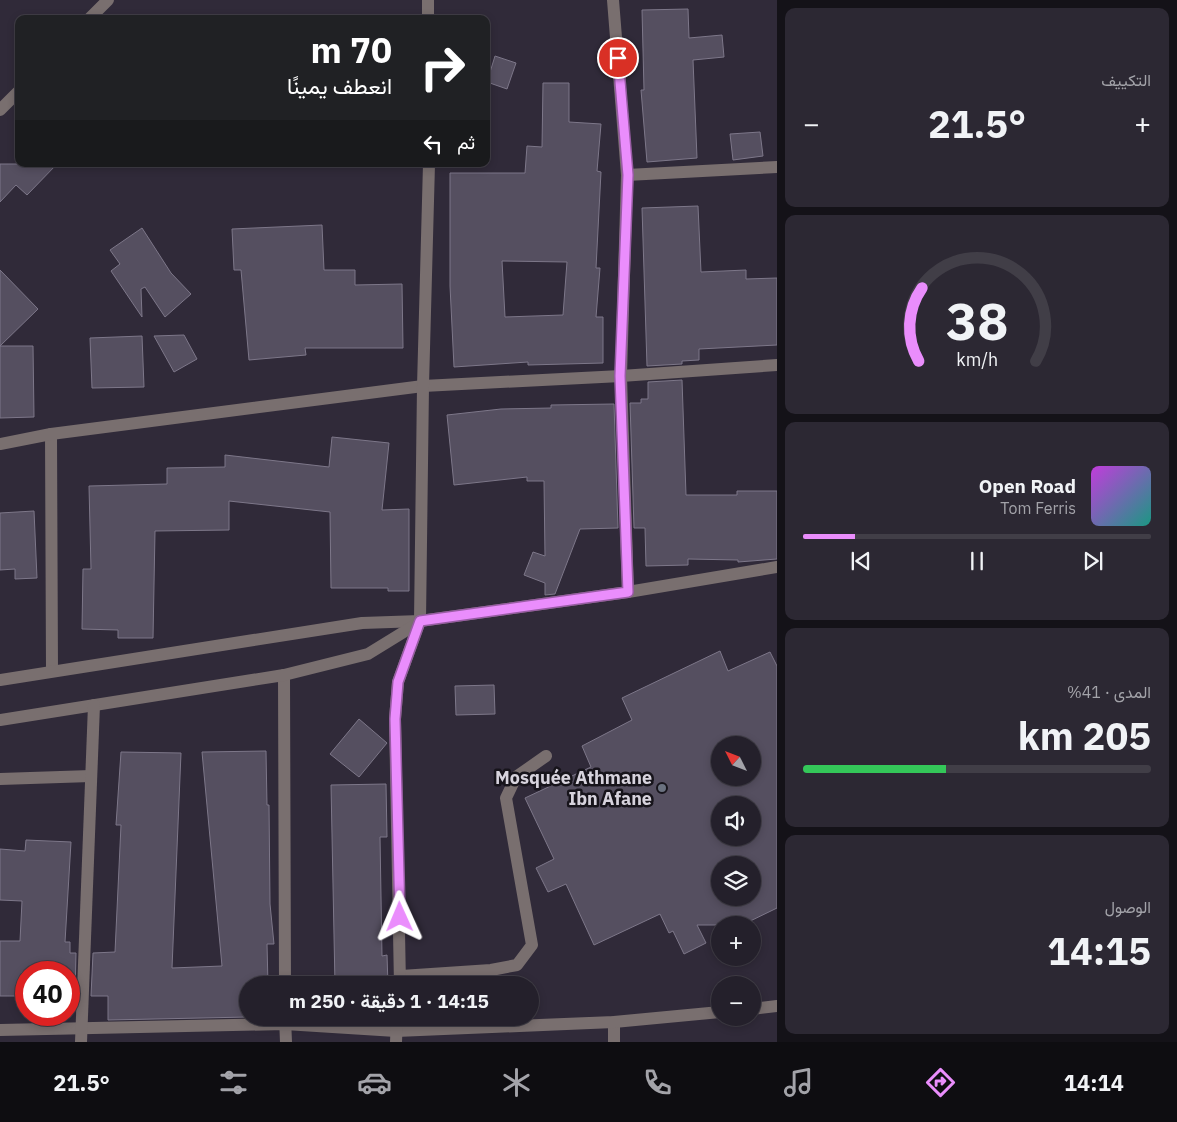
<!DOCTYPE html>
<html lang="ar">
<meta charset="utf-8">
<style>
:root{--surface:#24202b;--page:#2c2833;--text:#f1f3f6;--muted:#a3a3a9;--line:#413e47;--accent:#ea8dfc}
body{margin:0;font-family:"IBM Plex Sans",Vazirmatn,sans-serif;background:var(--page);color:var(--text);direction:rtl;height:100vh;display:flex;flex-direction:column;font-size:19px;white-space:nowrap}
*{box-sizing:border-box;margin:0}
p{font-size:16px;color:var(--muted)}
.icon{flex:none;width:28px;height:28px;fill:none;stroke:currentColor;stroke-width:2;stroke-linecap:round;stroke-linejoin:round}
.map{position:relative;flex:1;overflow:hidden;direction:ltr}
.side{display:flex;flex-direction:column;gap:8px;padding:8px;background:#141218;width:400px}
.side>*{flex:none}
.banner{position:absolute;left:15px;top:15px;width:475px;height:152px;border-radius:10px;box-shadow:0 2px 8px #0003,0 0 0 1px var(--line);direction:rtl;background:#202124;color:#fff;overflow:hidden}
.needle{width:32px;rotate:312deg}
.controls{position:absolute;left:711px;top:736px;display:grid;gap:10px}
.controls a{display:grid;place-items:center;width:50px;height:50px;border-radius:50%;background:var(--surface);box-shadow:0 2px 8px #0003,0 0 0 1px var(--line);font-size:25px}
.speed{position:absolute;left:15px;top:961px;display:flex;gap:10px;font-size:25px;font-weight:700;text-align:center}
.speed>*{display:grid;place-content:center;width:65px;height:65px;border-radius:50%;background:var(--surface);box-shadow:0 2px 8px #0003,0 0 0 1px var(--line);line-height:1}
.speed .limit{border:8px solid #d22;background:#fff;color:#111}
.pin{position:absolute;display:grid;place-items:center;width:42px;height:42px;color:#fff;margin:-21px;border:2px solid #fff;border-radius:50%;box-shadow:0 1px 5px #0007}
.me{position:absolute;width:55px;margin:-28px;rotate:359deg;stroke-linejoin:round;filter:drop-shadow(0 0 4px #0008)}
.turn{display:flex;align-items:center;gap:18px;height:105px;padding:0 15px;font-size:22px}
.turn .icon{width:65px;height:65px;stroke-width:2.5}
.turn b{display:block;font-size:35px;line-height:42px}
.then{display:flex;align-items:center;height:48px;padding:0 15px;background:#0003;gap:10px;font-size:19px}
.big{font-size:38px;font-weight:700;line-height:1.1}
.side .widget{flex:1;display:flex;flex-direction:column;justify-content:center;gap:8px;min-width:0;padding:0 18px;border-radius:10px;background:var(--page)}
.side .dial{align-items:center;gap:0}
.dial svg{height:130px;overflow:visible;fill:none;stroke:var(--line);stroke-width:7;stroke-linecap:round;text-anchor:middle}
.dial text{fill:var(--text);stroke:none}
.song{display:flex;align-items:center;gap:15px}
.cover{width:60px;height:60px;border-radius:8px;background:linear-gradient(135deg,hsl(290 70% 55%),hsl(170 70% 35%))}
.played{height:5px;border-radius:2px;background:linear-gradient(90deg,var(--accent) 15%,var(--line) 15%)}
.keys{display:flex;justify-content:space-around;direction:ltr}
.heat{display:flex;justify-content:space-between;align-items:center;font-size:28px;direction:ltr}
.charge{height:8px;border-radius:4px;background:linear-gradient(90deg,#34c759 41%,var(--line) 0)}
.trip{position:absolute;left:239px;top:976px;width:300px;height:50px;border-radius:25px;background:var(--surface);box-shadow:0 2px 8px #0003,0 0 0 1px var(--line);font-weight:700;line-height:50px;text-align:center;direction:rtl}
.tabs{display:flex;height:80px;justify-content:space-around;align-items:center;background:#0e0d11;color:var(--muted)}
.tabs .icon{width:35px;height:35px}
.tabs .current{color:var(--accent)}
.tabs b{font-size:22px;color:var(--text)}
main{display:flex;flex:1;min-height:0}
.map>svg:first-child{display:block}
.building{fill:#554f60;stroke:#7d7789;fill-rule:evenodd}
.lines{fill:none;stroke-linecap:round;stroke-linejoin:round}
.minor{stroke:#796f6f;stroke-width:12}
.route-casing{stroke:#985ca4;stroke-width:12}
.route{stroke:#ea8dfc;stroke-width:9}
.worship-dot{fill:#6b7280;stroke:#17141b;stroke-width:2}
.labels{text-anchor:middle;stroke-width:5;stroke-linejoin:round;paint-order:stroke}
.poi-label{font-size:18px;font-weight:bold;fill:#d7d3dd;stroke:#17141b;text-anchor:end}
</style>
<main>
<section class="side">
<div class="widget"><p>التكييف</p>
<div class="heat"><a>−</a><b class="big">21.5°</b><a>+</a></div>
</div>
<div class="widget dial"><svg viewBox="0 0 100 80">
<path d="M14 69A42 42 0 1 1 86 69"/>
<path d="M14 69A42 42 0 0 1 16 24" stroke="#ea8dfc"/>
<text x="50" y="56" font-size="32" font-weight="700">38</text>
<text x="50" y="72" font-size="11">km/h</text>
</svg></div>
<div class="widget">
<div class="song"><i class="cover"></i><div><b>Open Road</b><p>Tom Ferris</p></div></div>
<div class="played"></div>
<div class="keys"><svg class="icon" aria-label="previous" viewBox="0 0 24 24"><path d="M18 5L8 12l10 7zM5 5v14"/></svg><svg class="icon" aria-label="pause" viewBox="0 0 24 24"><path d="M8 5v14M16 5v14"/></svg><svg class="icon" aria-label="next" viewBox="0 0 24 24"><path d="M6 5l10 7-10 7zM19 5v14"/></svg></div>
</div>
<div class="widget"><p>المدى · 41%</p><b class="big">205 km</b><div class="charge"></div></div>
<div class="widget"><p>الوصول</p><b class="big">14:15</b></div>
</section>
<div class="map">
<svg width="777" height="1042" viewBox="0 0 777 1042">
<rect width="100%" height="100%" fill="#302a39"/>
<g class="building">
<polygon points="688,9 689,38 722,35 724,57 693,60 697,158 647,162 641,90 644,90 642,10"/>
<polygon points="495,56 516,63 507,89 487,82"/>
<path d="M543 83H569V122L601 124 597 171 601 172 596 268H600L596 317H603V363L528 365V362L454 367 450 286V173H525L527 146 542 147ZM502 261 567 262 563 315 505 317Z"/>
<polygon points="760,132 763,156 733,160 730,134"/>
<polygon points="0,164 57,164 27,195 16,185 0,202"/>
<polygon points="698,206 701,272 746,270 746,279 777,278 777,345 699,349 699,360 682,361 682,364 647,366 642,208"/>
<polygon points="322,225 324,270 355,270 355,285 402,284 403,348 305,348 306,355 249,360 241,270 234,270 232,229"/>
<polygon points="142,228 171,273 191,294 165,317 145,287 141,289 142,317 111,271 120,264 110,250"/>
<polygon points="0,270 38,309 0,346 33,346 34,417 0,418"/>
<polygon points="184,335 197,359 174,372 154,336"/>
<polygon points="142,336 144,387 92,388 90,338"/>
<polygon points="682,380 686,495 737,495 737,491 777,491 777,559 738,562 738,560 688,559 688,565 646,566 645,528 634,528 630,403 641,403 641,399 648,399 648,382"/>
<polygon points="614,404 618,528 580,529 555,594 545,595 545,583 524,575 533,552 545,556 544,481 527,481 527,477 454,485 447,415 501,409 551,408 551,405"/>
<polygon points="332,437 389,443 382,510 409,509 409,591 388,591 388,588 331,588 330,512 229,501 229,530 155,531 153,638 118,638 118,630 82,629 83,569 91,569 89,486 167,484 167,468 225,467 225,455 329,467"/>
<polygon points="34,511 37,578 15,579 15,569 0,570 0,513"/>
<path d="M720 651 728 671 770 652 777 666V908L742 925H697L706 943 684 954 673 931 669 933 660 914 594 945 566 884 548 892 536 868 554 859 525 798 591 767 582 746 632 720 622 698ZM720 745H752V778H720ZM720 805H752V838H720ZM720 865H752V898H720Z"/>
<polygon points="494,685 495,714 456,715 455,686"/>
<polygon points="359,719 387,743 359,777 330,754"/>
<polygon points="266,751 267,805 269,805 270,904 274,944 267,944 268,985 248,985 248,1017 108,1020 108,996 91,996 93,953 115,952 121,825 116,825 121,752 181,753 172,968 222,966 202,752"/>
<polygon points="386,784 387,837 380,837 382,956 387,955 388,985 335,985 331,785"/>
<polygon points="26,840 71,842 65,942 70,942 70,953 76,953 75,996 69,996 69,972 22,972 22,996 0,996 0,941 20,941 22,901 0,900 0,849 25,851"/>
</g>
<g class="lines">
<g class="minor">
<polyline points="428,0 428,19"/>
<polyline points="613,0 627,175 621,376 628,592"/>
<polyline points="89,19 108,0"/>
<polyline points="0,110 19,91"/>
<polyline points="627,175 777,167"/>
<polyline points="51,434 52,671"/>
<polyline points="0,444 51,434 423,386 621,376 777,365"/>
<polyline points="284,675 285,985"/>
<polyline points="0,680 362,623 420,621 628,592 777,567"/>
<polyline points="0,720 284,675 368,654 420,622"/>
<polyline points="0,779 91,776"/>
<polyline points="401,976 491,970 517,965 532,945 506,798 516,777 546,756"/>
<polyline points="400,985 395,719 398,682 420,621 423,386 429,164"/>
<polyline points="752,1009 777,1006"/>
<polyline points="285,1018 286,1042"/>
<polyline points="614,1022 614,1042"/>
<polyline points="0,1030 285,1024 396,1031 614,1022 720,1012"/>
<polyline points="81,1042 94,705"/>
<polyline points="396,1042 397,1018"/>
</g>
</g>
<g class="lines">
<defs>
<polyline id="route" points="400,917 395,719 398,682 420,621 628,592 620,376 628,175 618,58"/>
</defs>
<use href="#route" class="route-casing"/>
<use href="#route" class="route"/>
</g>
<circle class="worship-dot" cx="662" cy="788" r="5"/>
<g class="labels">
<g class="poi-label">
<text x="652" y="784">Mosquée Athmane<tspan x="652" dy="21">Ibn Afane</tspan></text>
</g>
</g>
</svg>
<div class="controls">
<a><svg class="needle" viewBox="-14 -14 28 28"><path d="M0-13l5 13h-10z" fill="#e53935"/><path d="M0 13l5-13h-10z" fill="#a3a3a9"/></svg></a>
<a><svg class="icon" aria-label="sound" viewBox="0 0 24 24"><path d="M4 9h4l5-4v14l-5-4H4zM17 9q2 3 0 6"/></svg></a>
<a><svg class="icon" aria-label="layers" viewBox="0 0 24 24"><path d="M12 4l9 5-9 5-9-5zM3 14l9 5 9-5"/></svg></a>
<a>+</a>
<a>−</a>
</div>
<div class="speed"><div class="limit">40</div></div>
<div class="pin" style="left:618px;top:58px;background:#d93025"><svg class="icon" aria-label="arrive" viewBox="0 0 24 24"><path d="M6 21V4h12l-3 4 3 4H6"/></svg></div>
<svg class="me" style="left:400px;top:917px" viewBox="-20 -20 40 40"><path d="M0-17L14 15 0 8-14 15z" fill="#ea8dfc" stroke="#fff" stroke-width="4"/></svg>
<div class="trip">14:15 · 1 دقيقة · 250 m</div>
<div class="banner">
<div class="turn"><svg class="icon" aria-label="right" viewBox="0 0 24 24"><path d="M7 20v-9h11M14 6l5 5-5 5"/></svg><div><b>70 m</b>انعطف يمينًا</div></div>
<div class="then">ثم<svg class="icon" aria-label="left" viewBox="0 0 24 24"><path d="M17 20v-9H6M10 6l-5 5 5 5"/></svg></div>
</div>
</div>
</main>
<nav class="tabs">
<b>14:14</b>
<svg class="icon current" aria-label="directions" viewBox="0 0 24 24"><path d="M12 3l9 9-9 9-9-9zM9 14v-3h6M13 9l2 2-2 2"/></svg>
<svg class="icon" aria-label="music" viewBox="0 0 24 24"><path d="M9 18V5l10-2v13"/><circle cx="6" cy="18" r="3"/><circle cx="16" cy="16" r="3"/></svg>
<svg class="icon" aria-label="phone" viewBox="0 0 24 24"><path d="M5 4h4l2 5-3 2q2 4 5 5l2-3 5 2v4C11 20 4 13 5 4z"/></svg>
<svg class="icon" aria-label="climate" viewBox="0 0 24 24"><path d="M12 3v18M4 7l16 10M4 17L20 7"/></svg>
<svg class="icon" aria-label="car" viewBox="0 0 24 24"><path d="M5 17H2v-5l4-1 3-4h7l3 4 3 1v5h-3M9 17h6M6 11h13"/><circle cx="7" cy="17" r="2"/><circle cx="17" cy="17" r="2"/></svg>
<svg class="icon" aria-label="filters" viewBox="0 0 24 24"><path d="M4 7h16M4 17h16"/><circle cx="9" cy="7" r="2"/><circle cx="15" cy="17" r="2"/></svg>
<b>21.5°</b>
</nav>
